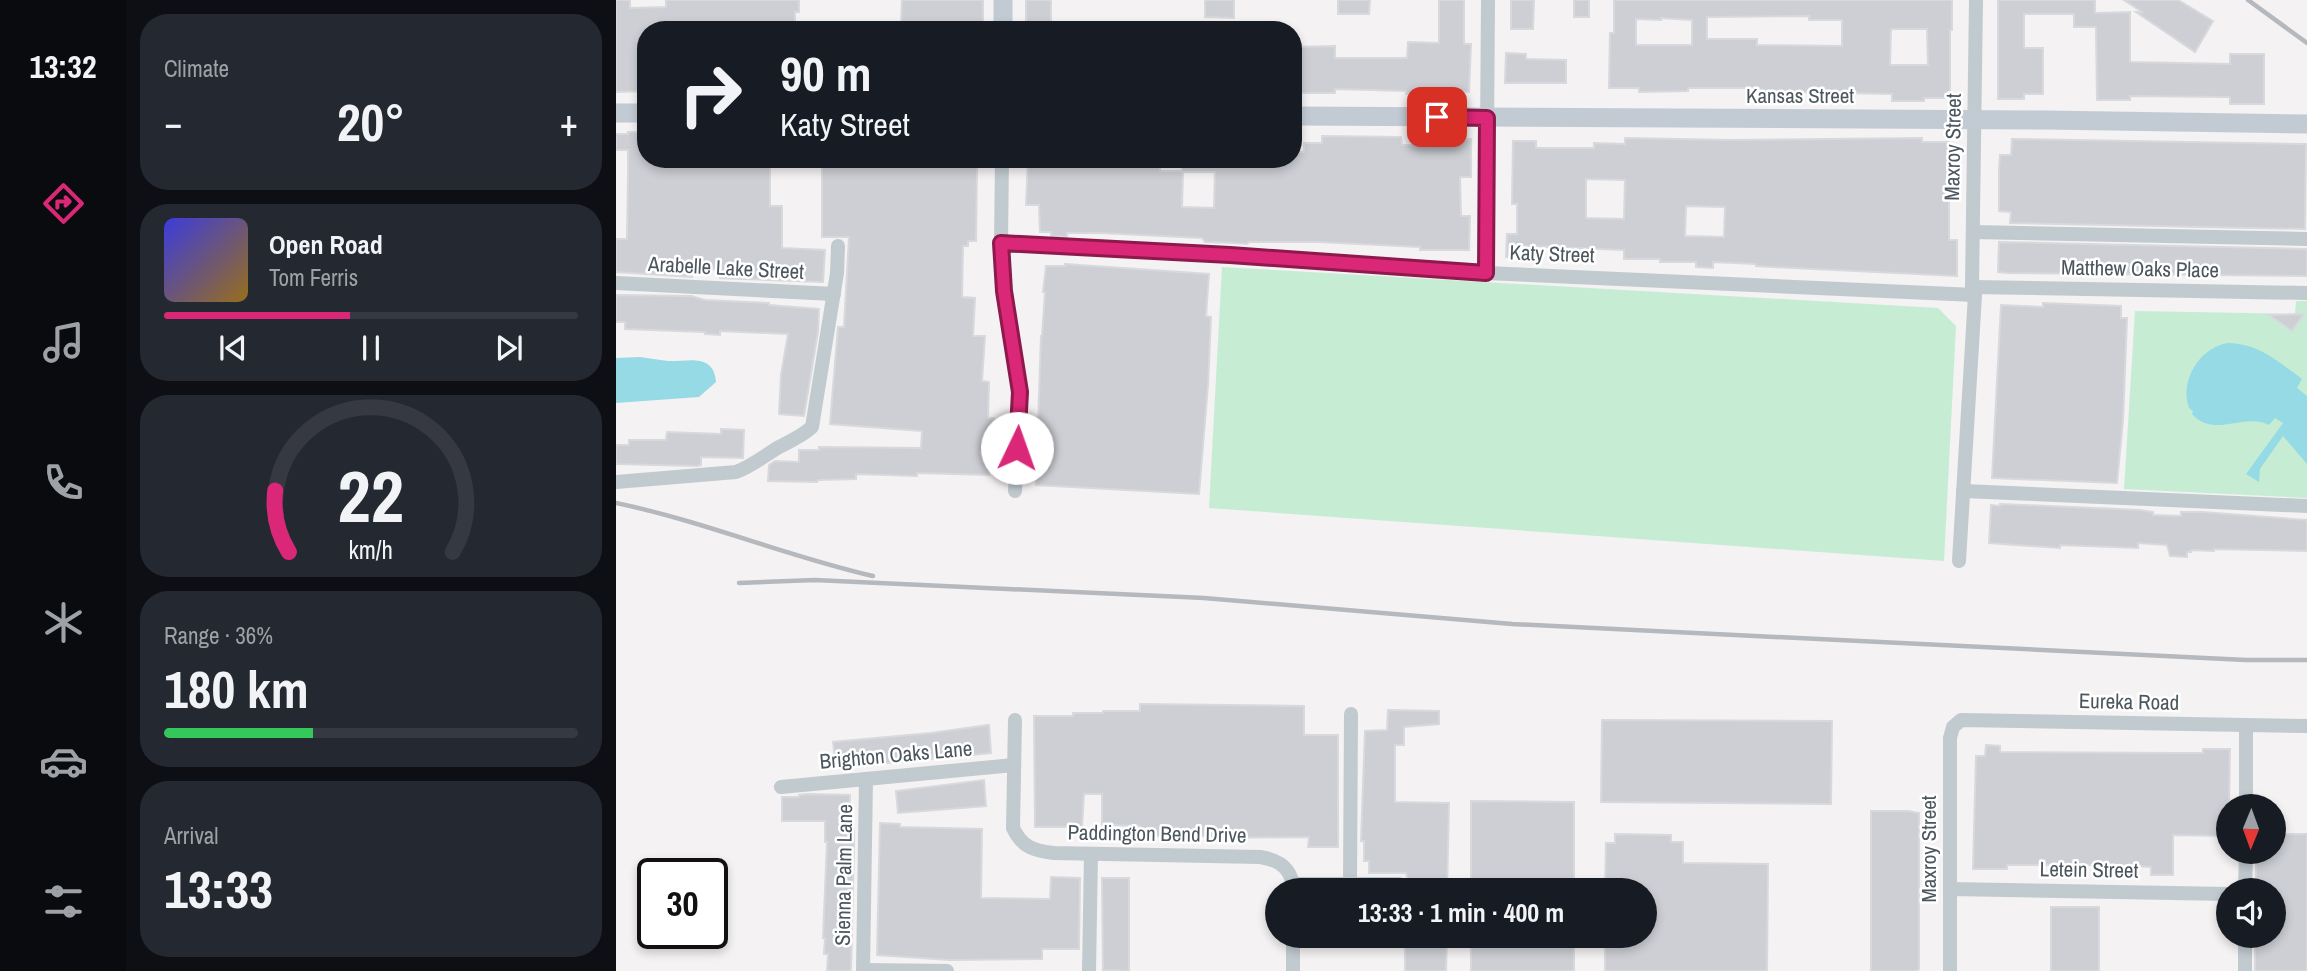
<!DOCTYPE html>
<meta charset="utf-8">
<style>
:root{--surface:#171b24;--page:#242831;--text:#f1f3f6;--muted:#9ea1a6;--line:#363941;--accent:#db2777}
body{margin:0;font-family:"Archivo Narrow",sans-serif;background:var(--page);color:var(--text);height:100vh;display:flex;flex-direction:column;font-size:26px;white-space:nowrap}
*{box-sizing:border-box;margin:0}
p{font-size:23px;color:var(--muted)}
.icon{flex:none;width:38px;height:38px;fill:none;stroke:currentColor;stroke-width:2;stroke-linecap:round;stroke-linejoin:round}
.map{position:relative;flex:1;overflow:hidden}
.panel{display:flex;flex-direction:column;gap:14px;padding:14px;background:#0d0f14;width:490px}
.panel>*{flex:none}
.guide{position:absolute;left:21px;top:21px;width:665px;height:147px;border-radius:28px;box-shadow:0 4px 10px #0003;background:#171b24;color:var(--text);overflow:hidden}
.needle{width:46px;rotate:181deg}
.fabs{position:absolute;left:1600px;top:794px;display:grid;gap:14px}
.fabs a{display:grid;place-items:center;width:70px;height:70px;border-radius:50%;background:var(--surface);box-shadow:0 4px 10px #0003;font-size:35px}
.speed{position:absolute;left:21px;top:858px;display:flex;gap:14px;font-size:35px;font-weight:700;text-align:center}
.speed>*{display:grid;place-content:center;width:91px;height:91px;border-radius:50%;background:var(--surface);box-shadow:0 4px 10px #0003;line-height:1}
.speed .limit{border:4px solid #111;border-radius:10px;background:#fff;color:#111}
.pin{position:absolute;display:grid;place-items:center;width:60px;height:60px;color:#fff;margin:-30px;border-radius:14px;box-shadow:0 4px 10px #0006}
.me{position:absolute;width:77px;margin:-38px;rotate:3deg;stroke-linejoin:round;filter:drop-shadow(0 0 5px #0008)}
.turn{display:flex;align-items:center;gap:24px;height:147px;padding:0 28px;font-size:32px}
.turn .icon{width:91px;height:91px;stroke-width:2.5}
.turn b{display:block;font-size:49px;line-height:60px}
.big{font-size:52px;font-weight:700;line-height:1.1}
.panel .widget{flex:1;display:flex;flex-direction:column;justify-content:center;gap:10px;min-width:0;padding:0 24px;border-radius:28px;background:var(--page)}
.panel .dial{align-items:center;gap:0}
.dial svg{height:182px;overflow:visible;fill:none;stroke:var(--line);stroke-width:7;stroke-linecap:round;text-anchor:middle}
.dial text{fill:var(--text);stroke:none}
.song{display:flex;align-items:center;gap:21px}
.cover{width:84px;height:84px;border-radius:10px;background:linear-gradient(135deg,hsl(240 70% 55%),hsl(40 70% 35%))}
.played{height:7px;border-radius:4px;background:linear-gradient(90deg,var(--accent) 45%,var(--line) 45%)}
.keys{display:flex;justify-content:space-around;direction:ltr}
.heat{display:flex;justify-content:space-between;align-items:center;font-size:38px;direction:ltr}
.charge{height:10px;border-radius:5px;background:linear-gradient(90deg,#34c759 36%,var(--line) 0)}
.trip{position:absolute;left:649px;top:878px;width:392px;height:70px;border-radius:35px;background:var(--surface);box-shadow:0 4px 10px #0003;font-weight:700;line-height:70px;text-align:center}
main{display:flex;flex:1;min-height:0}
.tabs{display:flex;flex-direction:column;width:126px;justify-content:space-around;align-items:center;background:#090b0e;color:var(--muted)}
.tabs .icon{width:49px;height:49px}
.tabs .selected{color:var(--accent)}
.tabs b{font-size:32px;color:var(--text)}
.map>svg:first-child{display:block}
.green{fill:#c6edd3}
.water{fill:#96dae6}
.building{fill:#cdcfd4;stroke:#d7d9dd;stroke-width:2;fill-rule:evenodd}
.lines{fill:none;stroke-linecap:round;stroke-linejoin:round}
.street{stroke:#c1cacf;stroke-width:14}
.secondary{stroke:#c2cbd4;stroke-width:19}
.rail{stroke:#b5b8bc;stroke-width:4.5}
.route-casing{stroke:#8e194d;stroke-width:18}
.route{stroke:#db2777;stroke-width:12}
.labels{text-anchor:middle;stroke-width:5;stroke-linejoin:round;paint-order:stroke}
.street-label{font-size:21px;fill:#4b565e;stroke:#fff}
</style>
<main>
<nav class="tabs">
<b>13:32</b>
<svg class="icon selected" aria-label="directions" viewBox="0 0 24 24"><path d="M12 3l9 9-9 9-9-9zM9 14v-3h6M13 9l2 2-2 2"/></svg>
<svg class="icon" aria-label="music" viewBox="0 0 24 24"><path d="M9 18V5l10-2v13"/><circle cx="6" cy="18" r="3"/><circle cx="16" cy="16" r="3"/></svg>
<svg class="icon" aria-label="phone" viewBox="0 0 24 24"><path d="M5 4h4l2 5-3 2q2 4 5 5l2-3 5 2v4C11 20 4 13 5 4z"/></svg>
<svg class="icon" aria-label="climate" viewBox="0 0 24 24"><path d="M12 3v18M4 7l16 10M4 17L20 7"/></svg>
<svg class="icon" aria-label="car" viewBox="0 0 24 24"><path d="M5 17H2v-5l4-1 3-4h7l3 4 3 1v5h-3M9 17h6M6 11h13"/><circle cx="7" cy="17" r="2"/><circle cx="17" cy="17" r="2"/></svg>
<svg class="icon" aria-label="filters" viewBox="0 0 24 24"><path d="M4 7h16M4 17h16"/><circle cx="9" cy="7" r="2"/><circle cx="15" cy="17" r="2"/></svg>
</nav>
<section class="panel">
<div class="widget"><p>Climate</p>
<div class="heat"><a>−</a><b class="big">20°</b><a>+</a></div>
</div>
<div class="widget">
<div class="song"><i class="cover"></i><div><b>Open Road</b><p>Tom Ferris</p></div></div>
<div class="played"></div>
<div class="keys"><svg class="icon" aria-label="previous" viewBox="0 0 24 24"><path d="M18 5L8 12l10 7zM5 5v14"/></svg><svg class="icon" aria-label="pause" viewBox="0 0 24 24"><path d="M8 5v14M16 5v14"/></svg><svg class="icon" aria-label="next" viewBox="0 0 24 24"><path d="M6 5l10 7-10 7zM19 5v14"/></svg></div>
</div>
<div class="widget dial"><svg viewBox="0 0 100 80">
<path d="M14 69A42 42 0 1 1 86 69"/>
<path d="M14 69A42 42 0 0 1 8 42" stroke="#db2777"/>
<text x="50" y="56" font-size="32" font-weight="700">22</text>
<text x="50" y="72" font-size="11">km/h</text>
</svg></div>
<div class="widget"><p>Range · 36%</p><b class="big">180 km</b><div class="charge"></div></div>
<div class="widget"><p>Arrival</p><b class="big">13:33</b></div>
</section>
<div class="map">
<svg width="1691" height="971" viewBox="0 0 1691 971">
<rect width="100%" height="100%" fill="#f4f2f2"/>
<g class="green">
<polygon points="606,267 1322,308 1340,326 1328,561 593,508"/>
<polygon points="1680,301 1691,301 1691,498 1508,489 1519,311 1679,314"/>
</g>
<g class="water">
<path d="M1612 343C1644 344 1661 361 1686 379L1681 388 1691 396V464L1667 436 1644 469 1643 482 1630 474 1667 423 1659 418 1653 425C1628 412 1598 439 1576 414L1577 411 1573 408C1563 381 1584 347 1612 343Z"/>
<path d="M24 357C33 358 42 360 52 361 70 362 98 352 100 382L83 397 0 403V358Z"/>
</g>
<g class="building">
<polygon points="0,0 14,0 14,8 50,7 50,0 183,0 183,12 179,12 179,30 30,30 30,91 0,92"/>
<polygon points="286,0 367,0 367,30 319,30 319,27 285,26"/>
<rect x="410" y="0" width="25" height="30"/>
<polygon points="589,0 618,0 618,18 589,17"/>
<polygon points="722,0 754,0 753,14 722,14"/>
<polygon points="823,0 848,0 848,44 855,44 853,92 804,91 804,95 790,94 790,91 719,89 719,93 677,93 677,47 719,46 719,58 791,58 792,42 823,43"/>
<polygon points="895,0 918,0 917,29 895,29"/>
<rect x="958" y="0" width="15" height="17"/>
<path d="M998 0H1336V30H1334V98H1308V101H1276V94L1144 91 1143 88H1072V91L1023 92V88H993L994 33H998ZM1193 16V20H1226V46L1141 45V39H1091V17ZM1045 18 1076 20V45H1020V19L1045 20ZM1275 29H1311L1312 65H1274Z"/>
<polygon points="1382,0 1479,0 1479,13 1514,12 1514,62 1614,64 1614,54 1648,54 1648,104 1614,104 1614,97 1514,96 1514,100 1481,100 1480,27 1458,27 1458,14 1408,14 1408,48 1427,48 1427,94 1408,94 1408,99 1382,99"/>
<polygon points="1508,0 1562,0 1597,21 1579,52 1520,12 1526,12"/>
<polygon points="890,53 910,54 910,59 950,60 950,83 889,83"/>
<polygon points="12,132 30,132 30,159 154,159 154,206 166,206 166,248 209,250 207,282 104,278 105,270 76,269 76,277 0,272 0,239 11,239 12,174 12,150 0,150 0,134 12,134"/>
<path d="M706 136 785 137 786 145H835V139H855V177H844L845 216H854L853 250H804V247L703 242H633L631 244 619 243 589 242 586 238 485 233H451V237L435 236V232H424L423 205H410L412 159H544V171H566V159H677V152H688V143H706ZM567 172H599L598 208 566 207Z"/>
<path d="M1009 138 1115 140 1306 138V142H1333V240H1341V276L1156 267 1140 266V264L1097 262V268L1080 267V262H1044V259H1008V250L909 246V258L890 257 891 234H901V204H896L897 141H920V148H978V143L1009 144ZM970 179 1009 180 1008 219 970 218ZM1070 206 1109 207 1108 237 1069 236Z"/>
<polygon points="1396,139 1690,144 1689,229 1394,223 1395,212 1383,211 1383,169 1384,155 1395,155"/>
<polygon points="206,159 352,160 352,165 361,165 360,241 352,241 352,246 347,246 346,297 359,298 357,336 369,336 366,381 373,382 372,418 378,418 377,441 374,441 373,475 301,473 301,476 240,474 240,479 202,480 201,482 152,481 153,465 159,461 183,462 183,450 203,450 203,447 305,448 306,431 214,424 222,327 228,327 233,237 206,237"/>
<polygon points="1383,242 1691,249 1691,276 1392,273 1382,272"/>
<polygon points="449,264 593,274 590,316 595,317 592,385 583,494 420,485 425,336 426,336 429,292 427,292 430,266 449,266"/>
<polygon points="0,295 75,296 89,300 153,303 153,305 203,309 202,332 188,416 163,414 165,375 172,334 104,331 104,335 89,334 89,332 9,329 9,322 0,322"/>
<polygon points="1427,303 1505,306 1505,318 1511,318 1507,420 1501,483 1376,478 1385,305 1427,307"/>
<polygon points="1688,314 1676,331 1653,315"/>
<polygon points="105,429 128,430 127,458 85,457 85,465 81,466 0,464 0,445 13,445 13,440 50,440 51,432 105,434"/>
<polygon points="1384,504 1524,510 1537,512 1537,515 1565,516 1565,512 1586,512 1691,520 1691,551 1598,549 1598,551 1575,550 1575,552 1571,552 1571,557 1554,556 1551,545 1522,543 1522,548 1444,545 1444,548 1373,543 1375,505 1384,506"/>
<polygon points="524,704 688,706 688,735 722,735 722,847 692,847 693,837 592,838 592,836 524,836 524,826 486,825 486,794 468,794 466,827 419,827 418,716 457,716 457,713 487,713 487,711 524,711"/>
<polygon points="772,710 823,711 823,724 788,727 788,745 779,745 779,802 833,803 831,891 790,891 793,885 790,873 753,873 753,861 748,861 748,841 745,841 749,731 771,730"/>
<polygon points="986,720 1216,721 1215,804 985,802"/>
<polygon points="373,725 375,753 220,768 217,742 315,733"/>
<polygon points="1370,745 1384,746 1384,752 1562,753 1587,753 1587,749 1614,749 1613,807 1611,809 1611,836 1557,835 1557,875 1535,875 1535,867 1502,865 1391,865 1391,869 1357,869 1360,756 1369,756"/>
<polygon points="368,780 370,806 282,813 280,791"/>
<polygon points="193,794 234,795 233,829 238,829 238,844 235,971 211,971 212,954 208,954 209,938 207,938 211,842 209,842 209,821 166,821 166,797 183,797 183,795"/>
<polygon points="855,801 958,802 958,891 855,891"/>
<polygon points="1255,811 1292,811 1303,813 1303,969 1301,971 1255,971"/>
<polygon points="264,823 284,824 284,827 366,829 365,898 434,899 435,877 464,878 463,949 426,949 426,959 334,960 261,955"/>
<polygon points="999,834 1055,835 1055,842 1067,842 1067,863 1152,864 1151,971 989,971 989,946 998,946 999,936 1029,936 1029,891 989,891 990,843 999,843"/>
<polygon points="1657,834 1691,834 1691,971 1639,971 1639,936 1657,936 1657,891 1640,891 1640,852 1657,852"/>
<polygon points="486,878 513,878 513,971 487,970"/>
<rect x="1435" y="907" width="48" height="64"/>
<polygon points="789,936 831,936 830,971 789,971"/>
<rect x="855" y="936" width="103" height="35"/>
</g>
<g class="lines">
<g class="street">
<polyline points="386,159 385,243 388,291 404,392 399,491"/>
<polyline points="1357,232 1691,239"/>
<polyline points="385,243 614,255 870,273 1359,295"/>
<polyline points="870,273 872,0"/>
<polyline points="0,283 218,294"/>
<polyline points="1356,287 1691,293"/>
<path d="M0 482 120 472C136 466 148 456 163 447 175 441 186 436 196 427L221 273 222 246"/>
<polyline points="1347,491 1691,506"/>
<polyline points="1343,561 1359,295 1356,287 1360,0"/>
<path d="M399 720 397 828C406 847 418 851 438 853L644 857C664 860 677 869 677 891"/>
<polyline points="165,787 398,765"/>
<polyline points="1630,807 1630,725"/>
<polyline points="677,884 783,884"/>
<polyline points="734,884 735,714"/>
<polyline points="1334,889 1612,894"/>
<polyline points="1629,891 1630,852"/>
<polyline points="248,970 331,971"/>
<polyline points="247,971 250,779"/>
<polyline points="473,971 475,854"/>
<polyline points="677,971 677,936"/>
<polyline points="1334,971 1334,738 1337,727 1345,720 1691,726"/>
<polyline points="1629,971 1629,936"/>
</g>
<g class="secondary">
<polyline points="387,30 387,0"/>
<polyline points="0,113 30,113"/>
<polyline points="677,116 1430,120 1691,124"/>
</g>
<g class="rail">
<polyline points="1632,0 1691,43"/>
<path d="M0 503C87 521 170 556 257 576"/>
<polyline points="123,583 199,580 588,598 896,624 1630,660 1691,660"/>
</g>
</g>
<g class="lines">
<defs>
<polyline id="route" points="401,448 404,392 388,291 385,243 614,255 870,273 871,118 821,117"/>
</defs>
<use href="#route" class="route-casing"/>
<use href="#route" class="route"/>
</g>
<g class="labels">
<g class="street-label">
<text x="1184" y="103">Kansas Street</text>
<text transform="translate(1337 147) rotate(-89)" y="7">Maxroy Street</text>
<text transform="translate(936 254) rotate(2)" y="7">Katy Street</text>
<text transform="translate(110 268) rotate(3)" y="7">Arabelle Lake Street</text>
<text transform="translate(1524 269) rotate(1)" y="7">Matthew Oaks Place</text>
<text transform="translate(1513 702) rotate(1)" y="7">Eureka Road</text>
<text transform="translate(280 755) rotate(-5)" y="7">Brighton Oaks Lane</text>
<text transform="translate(541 834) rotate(1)" y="7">Paddington Bend Drive</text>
<text transform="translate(1313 849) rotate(-90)" y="7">Maxroy Street</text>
<text transform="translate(1473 870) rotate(1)" y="7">Letein Street</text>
<text transform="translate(228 875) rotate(-89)" y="7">Sienna Palm Lane</text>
</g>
</g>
</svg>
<div class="fabs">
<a><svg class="needle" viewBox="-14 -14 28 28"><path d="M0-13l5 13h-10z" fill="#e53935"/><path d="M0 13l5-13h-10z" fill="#9ea1a6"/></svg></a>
<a><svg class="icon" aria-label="sound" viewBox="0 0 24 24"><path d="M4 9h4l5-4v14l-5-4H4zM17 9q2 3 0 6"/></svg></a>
</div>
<div class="speed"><div class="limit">30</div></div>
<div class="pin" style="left:821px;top:117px;background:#d93025"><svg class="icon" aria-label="arrive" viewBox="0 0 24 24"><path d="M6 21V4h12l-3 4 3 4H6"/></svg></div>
<svg class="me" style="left:401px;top:448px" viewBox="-20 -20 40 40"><circle r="19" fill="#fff"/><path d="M0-13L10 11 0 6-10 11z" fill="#db2777"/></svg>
<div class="trip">13:33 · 1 min · 400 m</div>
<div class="guide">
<div class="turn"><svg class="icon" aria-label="right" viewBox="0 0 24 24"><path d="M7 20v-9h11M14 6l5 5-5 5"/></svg><div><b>90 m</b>Katy Street</div></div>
</div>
</div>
</main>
